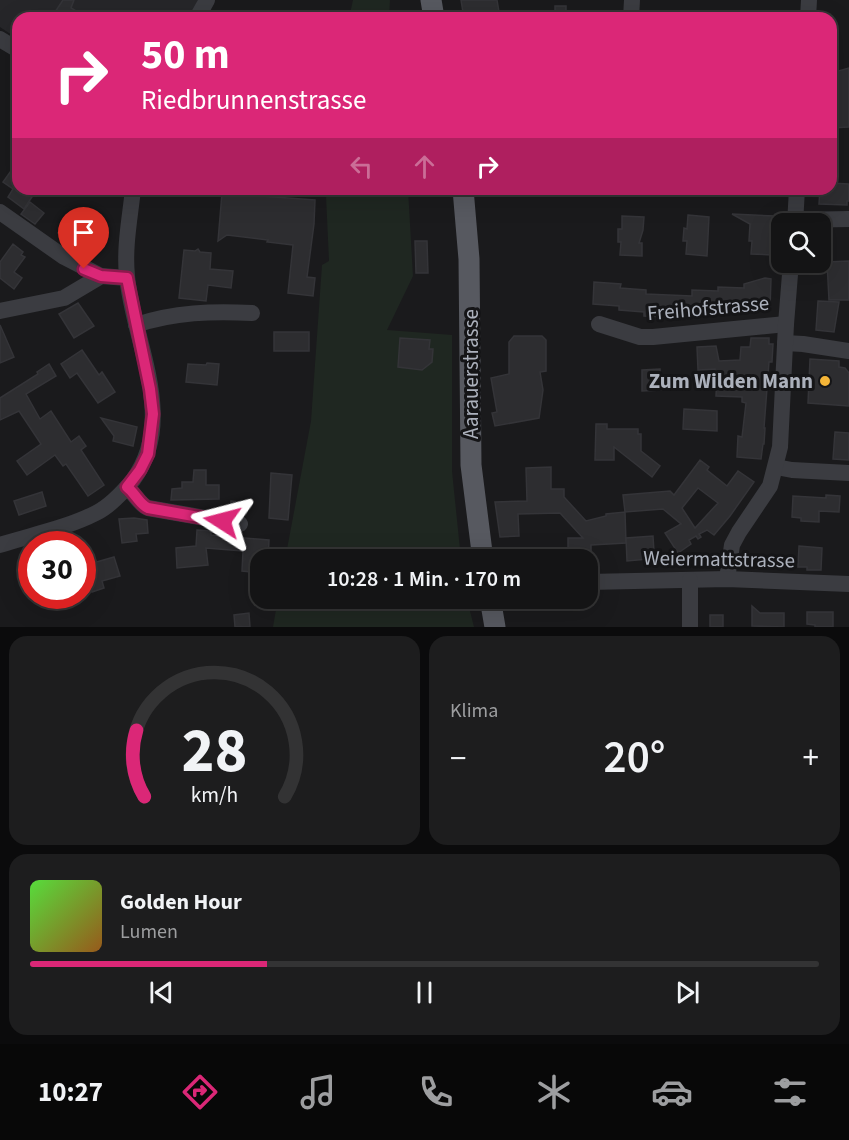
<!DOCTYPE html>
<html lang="de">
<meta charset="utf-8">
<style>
:root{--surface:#141415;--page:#1d1d1e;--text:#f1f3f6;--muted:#9d9ea0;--line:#333334;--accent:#db2777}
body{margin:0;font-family:"Source Sans 3",sans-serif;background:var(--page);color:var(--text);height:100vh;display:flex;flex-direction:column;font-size:22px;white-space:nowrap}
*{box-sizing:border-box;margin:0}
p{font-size:20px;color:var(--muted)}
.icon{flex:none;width:33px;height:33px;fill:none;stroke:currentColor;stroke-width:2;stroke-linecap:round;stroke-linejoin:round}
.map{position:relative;height:627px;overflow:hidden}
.details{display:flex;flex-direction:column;gap:9px;padding:9px;background:#0b0b0c;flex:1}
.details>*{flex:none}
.hud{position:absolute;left:12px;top:12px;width:825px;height:183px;border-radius:18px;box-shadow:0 6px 24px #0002,0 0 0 2px var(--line);background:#db2777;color:#fff;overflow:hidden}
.tools{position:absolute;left:771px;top:213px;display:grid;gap:12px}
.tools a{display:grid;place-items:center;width:60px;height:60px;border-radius:12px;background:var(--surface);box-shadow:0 6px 24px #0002,0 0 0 2px var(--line);font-size:30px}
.speed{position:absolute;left:18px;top:531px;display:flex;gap:12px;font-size:30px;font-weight:700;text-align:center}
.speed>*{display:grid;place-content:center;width:78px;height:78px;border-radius:50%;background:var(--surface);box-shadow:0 6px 24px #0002,0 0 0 2px var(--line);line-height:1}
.speed .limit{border:9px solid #d22;background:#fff;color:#111}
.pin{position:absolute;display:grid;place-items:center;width:51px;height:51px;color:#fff;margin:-62px -26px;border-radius:50% 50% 50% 0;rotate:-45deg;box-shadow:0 0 6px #0007}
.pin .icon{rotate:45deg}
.me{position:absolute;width:66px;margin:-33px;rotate:279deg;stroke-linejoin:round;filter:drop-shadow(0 0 4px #0008)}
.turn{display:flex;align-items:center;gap:21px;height:126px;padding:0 30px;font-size:27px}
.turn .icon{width:78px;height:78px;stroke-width:2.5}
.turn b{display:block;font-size:42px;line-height:51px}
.lanes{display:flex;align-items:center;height:57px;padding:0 30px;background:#0003;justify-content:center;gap:30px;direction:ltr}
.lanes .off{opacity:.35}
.big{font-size:45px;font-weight:600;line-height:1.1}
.details .widget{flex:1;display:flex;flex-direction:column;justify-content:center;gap:9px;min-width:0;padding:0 21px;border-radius:18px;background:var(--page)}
.details .dial{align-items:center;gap:0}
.dial svg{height:156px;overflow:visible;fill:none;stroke:var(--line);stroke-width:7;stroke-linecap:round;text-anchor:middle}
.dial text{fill:var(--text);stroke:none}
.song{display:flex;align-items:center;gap:18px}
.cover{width:72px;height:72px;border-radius:9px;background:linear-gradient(135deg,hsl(110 70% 55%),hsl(30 70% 35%))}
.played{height:6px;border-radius:3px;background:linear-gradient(90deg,var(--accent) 30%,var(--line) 30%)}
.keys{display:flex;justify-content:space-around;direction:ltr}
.heat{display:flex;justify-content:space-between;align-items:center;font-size:33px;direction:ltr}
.details .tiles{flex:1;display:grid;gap:9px;grid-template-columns:1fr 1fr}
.widget:last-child{grid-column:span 2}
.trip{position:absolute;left:250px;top:549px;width:348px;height:60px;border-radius:18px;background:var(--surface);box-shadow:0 6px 24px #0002,0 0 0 2px var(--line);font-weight:600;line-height:60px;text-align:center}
.menu{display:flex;height:96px;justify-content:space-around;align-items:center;background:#080808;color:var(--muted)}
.menu .icon{width:42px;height:42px}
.menu .selected{color:var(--accent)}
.menu b{font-size:27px;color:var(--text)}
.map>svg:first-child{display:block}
.built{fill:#262629}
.green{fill:#1f2721}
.building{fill:#2d2d30;stroke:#343438;stroke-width:1.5;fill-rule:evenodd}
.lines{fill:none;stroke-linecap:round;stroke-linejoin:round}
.minor{stroke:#3b3c41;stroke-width:16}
.major{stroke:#575960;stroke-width:21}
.route-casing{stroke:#8e194d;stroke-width:15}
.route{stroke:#db2777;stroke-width:10}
.poi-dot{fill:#f5b538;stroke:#151517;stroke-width:2}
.labels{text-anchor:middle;stroke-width:6;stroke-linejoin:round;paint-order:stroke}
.street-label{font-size:21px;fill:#acb1bc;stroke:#151517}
.poi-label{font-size:21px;font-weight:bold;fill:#acb1bc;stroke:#151517;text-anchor:end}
</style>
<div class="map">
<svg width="849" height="627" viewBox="0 0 849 627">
<rect width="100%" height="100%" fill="#1a1a1c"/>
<polygon class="built" points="0,0 198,0 190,18 18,18 18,39 0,27"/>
<g class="green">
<polygon points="353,0 390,0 389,18 349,18"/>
<polygon points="320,189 408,189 413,276 387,330 452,335 452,471 461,559 285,560 311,421 322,265 329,261 326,196"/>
<polygon points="278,598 467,599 474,627 273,627"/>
</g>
<g class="building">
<polygon points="63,0 74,0 71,8 88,18 51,18"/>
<polygon points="461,0 497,0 500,18 464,18"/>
<rect x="555" y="6" width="11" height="12"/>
<polygon points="849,68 849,127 831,128 831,73"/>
<polygon points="18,161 18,189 28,189 34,194 24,209 8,197 13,189 3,182"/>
<polygon points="831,183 849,184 849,201 847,201 847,205 819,204 820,189 831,189"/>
<polygon points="222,193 315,200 314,224 307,277 315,278 313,296 288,293 293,245 267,242 268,240 227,235 218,241"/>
<polygon points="30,202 44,213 35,224 21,214"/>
<polygon points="732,214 775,216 773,255 751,254 752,241 749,241 750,224"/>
<polygon points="688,215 709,217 707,256 686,254 687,241 683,241 684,228 687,229"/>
<polygon points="72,216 92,233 78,250 58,233"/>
<polygon points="622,216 644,217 643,230 639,243 642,243 642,256 620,255 621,242 618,242 618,229 622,229"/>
<polygon points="415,241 427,241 428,273 416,273"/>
<polygon points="13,244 23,252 21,255 25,257 14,272 22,278 14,289 0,278 0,262"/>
<polygon points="198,249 200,252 211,253 210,269 233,271 231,288 208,285 206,301 179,298 184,250 195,251"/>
<polygon points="849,261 849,300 829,300 827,262"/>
<polygon points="765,278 771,279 770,308 743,306 743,310 717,309 717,313 671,311 671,317 644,316 644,312 619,310 619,306 593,304 594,282 621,284 620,288 646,290 646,294 692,296 692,290 718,291 718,287 744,288 744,284"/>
<polygon points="818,301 839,302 834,332 816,330"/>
<polygon points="78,303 94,326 74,338 59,314"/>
<polygon points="0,325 14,357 0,363"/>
<rect x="274" y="332" width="35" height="19"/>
<polygon points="514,336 542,336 546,340 546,371 540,372 543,390 539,418 495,426 492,413 497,412 491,378 509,374 509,342"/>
<polygon points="400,338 430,340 429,349 433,349 432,362 422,370 398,367"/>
<polygon points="751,338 769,338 769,344 773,344 772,362 769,362 764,428 765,428 764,444 763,444 761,459 737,457 738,436 742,437 746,403 742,402 742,397 716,396 717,376 715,376 715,369 698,370 697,347 716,346 719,361 740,360 741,347 750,347"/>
<polygon points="82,350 99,375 102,372 115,392 98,403 77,373 70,378 61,364"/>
<polygon points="810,359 839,361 839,367 845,368 849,373 849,406 808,403"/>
<polygon points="207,363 219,364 217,385 186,382 188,364 206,365"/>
<polygon points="49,364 56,376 26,394 40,419 51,411 71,442 79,436 86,446 81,450 104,485 88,496 66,464 63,466 55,455 27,475 17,461 41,444 19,411 0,420 0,398 38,374 37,372"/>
<polygon points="660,369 661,390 642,391 642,370"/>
<polygon points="684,409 717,411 717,431 683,429"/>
<polygon points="101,418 137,427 133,446 113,441 114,436"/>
<polygon points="596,424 607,424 607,429 638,429 638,434 641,434 641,451 660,466 652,477 614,447 614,460 595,460"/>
<polygon points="835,432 849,433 849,460 833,459"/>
<path d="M700 460 709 467 707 470 727 486 738 471 754 482 730 516 714 535 707 530 699 534 701 537 698 539 696 536 689 540 691 544 678 553 665 533 681 524 663 509 625 512 623 495 670 491 674 495ZM698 488 718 503 695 528 682 508Z"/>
<polygon points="551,467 551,489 564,489 564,497 586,521 606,516 606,514 625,512 626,543 591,545 591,560 568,560 568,538 583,538 560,513 518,514 519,536 500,537 495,502 527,501 526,468"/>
<polygon points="194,470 206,470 206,485 219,485 219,499 171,500 172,489 182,488 182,482 193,482"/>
<polygon points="271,473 292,475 288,520 269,518"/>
<polygon points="42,492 46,506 19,515 14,501"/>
<polygon points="826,495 840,496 839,512 819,511 819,522 801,521 801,518 792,517 793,496 826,498"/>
<polygon points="231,501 246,503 244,515 230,512"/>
<polygon points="134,518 147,520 148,533 136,534 137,541 122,543 119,519"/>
<polygon points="197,530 211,531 211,535 269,540 268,560 261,560 261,573 242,571 243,551 206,548 208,565 177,568 176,548 196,546"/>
<polygon points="653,536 654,552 648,552 648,559 627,561 626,538"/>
<polygon points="82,543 93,563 114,557 120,576 102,581 104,588 92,592 82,569"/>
<polygon points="799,546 822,548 821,570 807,570 807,567 798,567"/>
<polygon points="752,606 760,613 784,613 784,627 752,626"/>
<polygon points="807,612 833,612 833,627 815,627 815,625 807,624"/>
<polygon points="249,613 250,627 235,627 234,615"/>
<rect x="710" y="615" width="13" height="12"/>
</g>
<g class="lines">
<g class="minor">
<polyline points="197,18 207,0"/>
<polyline points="631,18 632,0"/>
<polyline points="808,18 809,0"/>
<polyline points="0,39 18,50"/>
<polyline points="0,212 64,257 101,276"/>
<polyline points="795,220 849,219"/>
<polyline points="795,224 797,189"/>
<polyline points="0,311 64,298 101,276 127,278"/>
<polyline points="599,324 640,337 653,337 786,324"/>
<path d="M136 325C174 312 213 311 252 313"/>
<polyline points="785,343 803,344 849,351"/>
<polyline points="776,467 792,470 849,473"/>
<path d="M127 487C135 494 140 505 148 508L240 524"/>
<path d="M0 545C31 535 67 528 96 513 110 506 123 492 133 480 178 419 133 342 127 276 124 247 130 218 133 189"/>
<polyline points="727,579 732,545 739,532 770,486 780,447 786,324 791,262"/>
<polyline points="588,582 727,579 849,584"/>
<polyline points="690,627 690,580"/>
</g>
<g class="major">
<polyline points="431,0 434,18"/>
<polyline points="463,189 469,259 471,465 483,560"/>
<polyline points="490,598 495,627"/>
</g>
</g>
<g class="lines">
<defs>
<path id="route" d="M84 269 101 276 127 278 150 389 153 414 148 454 140 470 127 487C135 493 140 505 148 508L222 521"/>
</defs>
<use href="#route" class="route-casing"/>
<use href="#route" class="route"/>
</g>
<circle class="poi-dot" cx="825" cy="381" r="6"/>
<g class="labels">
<g class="street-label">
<text transform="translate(708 308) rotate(-5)" y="7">Freihofstrasse</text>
<text transform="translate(471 374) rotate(-90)" y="7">Aarauerstrasse</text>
<text transform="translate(719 559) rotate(1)" y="7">Weiermattstrasse</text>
</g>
<g class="poi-label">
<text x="813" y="388">Zum Wilden Mann</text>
</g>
</g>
</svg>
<div class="tools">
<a><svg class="icon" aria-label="search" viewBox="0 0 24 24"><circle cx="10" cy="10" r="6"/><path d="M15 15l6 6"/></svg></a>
</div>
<div class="speed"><div class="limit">30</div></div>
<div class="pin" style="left:84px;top:269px;background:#d93025"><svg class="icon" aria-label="arrive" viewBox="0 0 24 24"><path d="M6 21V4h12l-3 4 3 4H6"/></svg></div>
<svg class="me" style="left:222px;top:521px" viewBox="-20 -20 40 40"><path d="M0-17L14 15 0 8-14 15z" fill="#db2777" stroke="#fff" stroke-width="4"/></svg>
<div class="trip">10:28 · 1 Min. · 170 m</div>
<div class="hud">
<div class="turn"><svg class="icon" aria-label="right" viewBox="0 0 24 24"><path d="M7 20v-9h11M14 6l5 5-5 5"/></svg><div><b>50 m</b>Riedbrunnenstrasse</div></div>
<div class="lanes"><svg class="icon off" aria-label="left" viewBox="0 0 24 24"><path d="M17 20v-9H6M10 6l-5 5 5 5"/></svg><svg class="icon off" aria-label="ahead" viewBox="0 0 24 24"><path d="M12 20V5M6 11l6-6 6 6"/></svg><svg class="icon" aria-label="right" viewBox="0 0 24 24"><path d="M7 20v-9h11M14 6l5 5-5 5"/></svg></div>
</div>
</div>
<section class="details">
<div class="tiles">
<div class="widget dial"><svg viewBox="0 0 100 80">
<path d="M14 69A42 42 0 1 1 86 69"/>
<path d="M14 69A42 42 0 0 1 10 35" stroke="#db2777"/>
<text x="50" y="56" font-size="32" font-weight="700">28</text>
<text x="50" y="72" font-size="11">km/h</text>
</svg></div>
<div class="widget"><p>Klima</p>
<div class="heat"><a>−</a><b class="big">20°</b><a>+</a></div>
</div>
<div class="widget">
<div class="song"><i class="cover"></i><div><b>Golden Hour</b><p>Lumen</p></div></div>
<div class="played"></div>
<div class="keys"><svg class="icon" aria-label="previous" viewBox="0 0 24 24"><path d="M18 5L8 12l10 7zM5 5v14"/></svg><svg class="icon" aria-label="pause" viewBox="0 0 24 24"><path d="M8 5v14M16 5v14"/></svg><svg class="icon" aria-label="next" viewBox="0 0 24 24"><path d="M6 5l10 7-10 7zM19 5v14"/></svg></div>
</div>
</div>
</section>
<nav class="menu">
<b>10:27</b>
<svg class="icon selected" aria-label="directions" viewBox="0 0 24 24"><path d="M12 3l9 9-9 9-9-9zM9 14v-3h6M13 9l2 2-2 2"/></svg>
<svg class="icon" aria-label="music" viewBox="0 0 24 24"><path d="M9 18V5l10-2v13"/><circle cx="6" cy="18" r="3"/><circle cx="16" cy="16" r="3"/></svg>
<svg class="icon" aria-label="phone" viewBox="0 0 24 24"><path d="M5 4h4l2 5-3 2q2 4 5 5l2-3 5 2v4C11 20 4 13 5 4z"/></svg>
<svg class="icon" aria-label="climate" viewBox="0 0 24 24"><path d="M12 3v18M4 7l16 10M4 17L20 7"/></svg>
<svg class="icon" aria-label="car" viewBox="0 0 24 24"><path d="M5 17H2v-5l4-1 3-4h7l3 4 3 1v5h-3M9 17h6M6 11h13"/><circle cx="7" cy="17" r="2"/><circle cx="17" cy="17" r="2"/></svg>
<svg class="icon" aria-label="filters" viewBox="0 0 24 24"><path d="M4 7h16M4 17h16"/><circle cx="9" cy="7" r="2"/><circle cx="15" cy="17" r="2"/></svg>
</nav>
